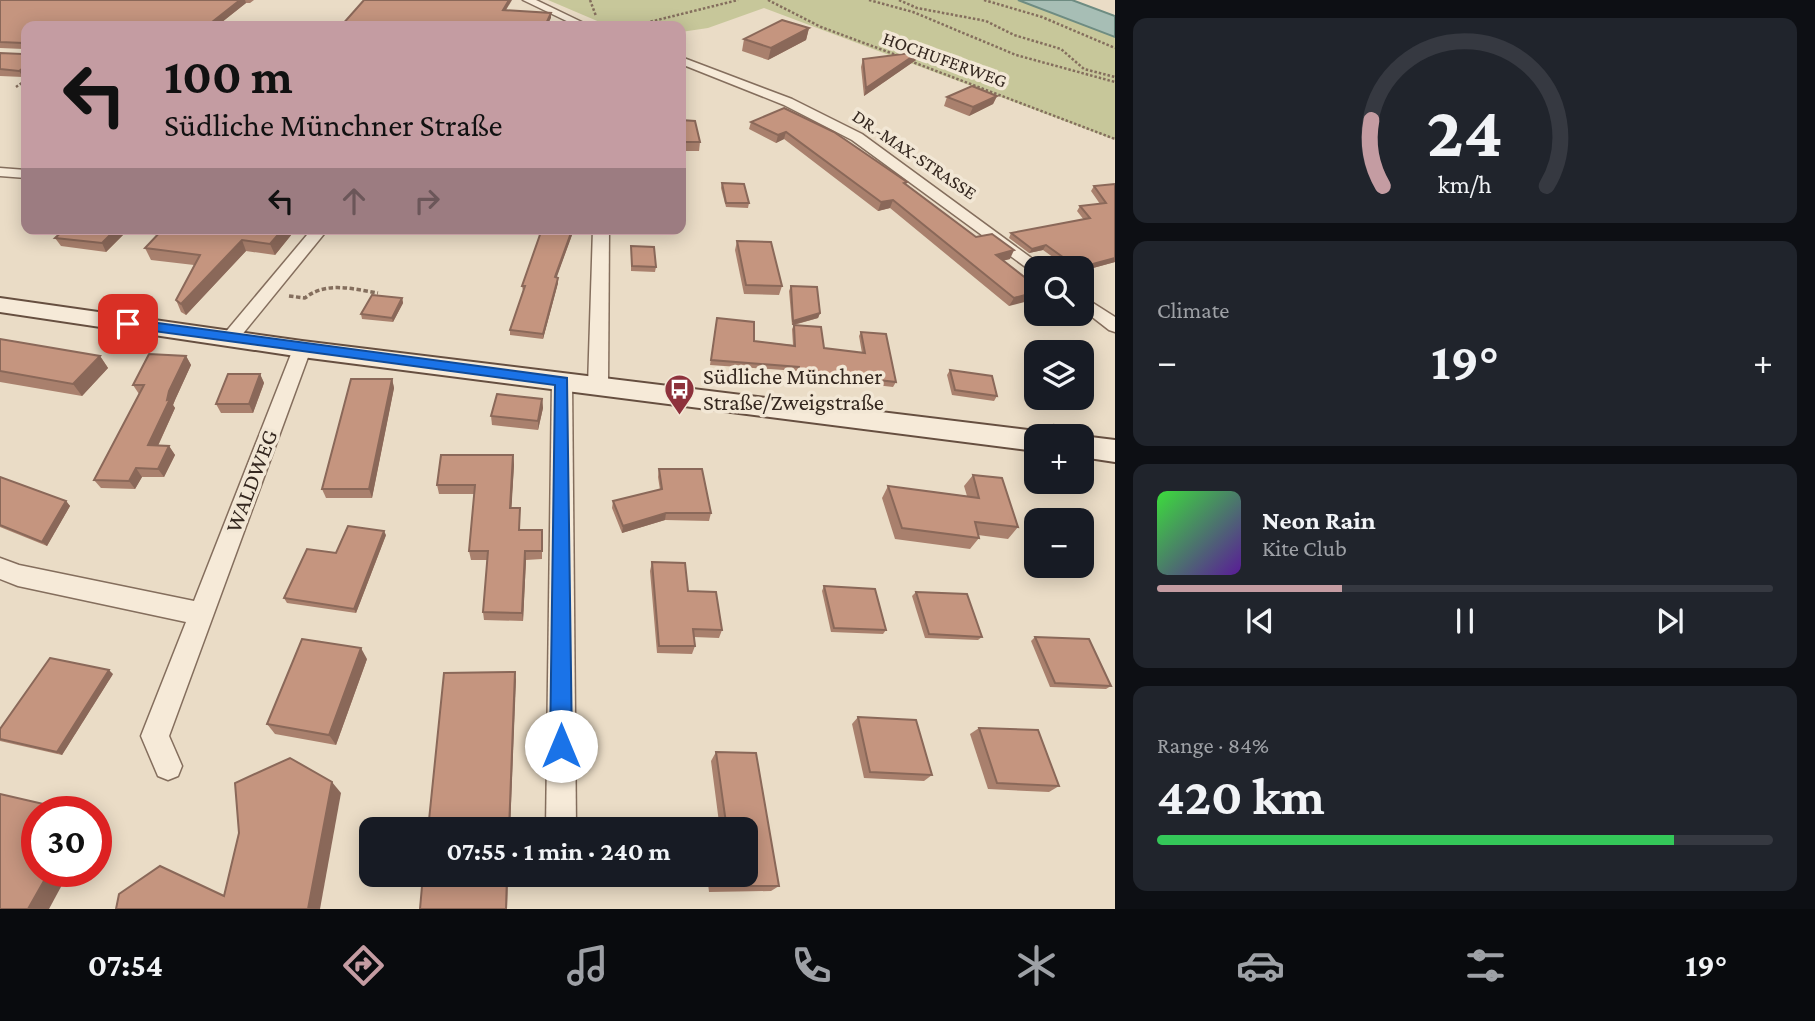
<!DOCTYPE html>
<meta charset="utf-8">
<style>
:root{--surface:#171b24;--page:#20242c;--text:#f1f3f6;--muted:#9ea1a6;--line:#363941;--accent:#c49ca2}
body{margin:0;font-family:"Crimson Pro",serif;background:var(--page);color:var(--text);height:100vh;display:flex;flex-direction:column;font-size:26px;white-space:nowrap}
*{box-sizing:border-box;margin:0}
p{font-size:23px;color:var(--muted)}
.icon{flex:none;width:38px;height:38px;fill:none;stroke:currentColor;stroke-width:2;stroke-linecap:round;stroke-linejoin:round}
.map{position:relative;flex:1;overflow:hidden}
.details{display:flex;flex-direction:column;gap:18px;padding:18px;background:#0d0f14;width:700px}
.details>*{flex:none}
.hud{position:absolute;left:21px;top:21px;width:665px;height:214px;border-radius:14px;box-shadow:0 4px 18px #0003;background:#c49ca2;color:#111;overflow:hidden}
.tools{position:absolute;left:1024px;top:256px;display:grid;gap:14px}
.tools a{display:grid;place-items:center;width:70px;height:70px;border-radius:14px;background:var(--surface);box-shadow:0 4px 18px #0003;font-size:35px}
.speed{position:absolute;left:21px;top:796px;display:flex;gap:14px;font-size:35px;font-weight:700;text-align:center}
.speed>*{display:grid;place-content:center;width:91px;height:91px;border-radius:50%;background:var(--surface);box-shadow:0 4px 18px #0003;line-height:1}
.speed .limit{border:10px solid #d22;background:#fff;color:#111}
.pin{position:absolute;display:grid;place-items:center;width:60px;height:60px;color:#fff;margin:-30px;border-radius:14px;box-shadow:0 4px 10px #0006}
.me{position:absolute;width:77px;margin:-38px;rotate:0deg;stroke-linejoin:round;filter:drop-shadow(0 0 5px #0008)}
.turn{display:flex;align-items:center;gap:24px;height:147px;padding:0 28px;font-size:32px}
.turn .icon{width:91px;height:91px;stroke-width:2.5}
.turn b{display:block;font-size:49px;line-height:60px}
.lanes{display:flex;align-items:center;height:66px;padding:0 28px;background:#0003;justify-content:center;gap:35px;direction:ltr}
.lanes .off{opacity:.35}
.big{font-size:52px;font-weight:700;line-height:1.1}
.details .widget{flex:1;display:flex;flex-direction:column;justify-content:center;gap:10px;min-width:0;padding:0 24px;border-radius:14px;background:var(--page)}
.details .dial{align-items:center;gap:0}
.dial svg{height:182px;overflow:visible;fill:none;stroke:var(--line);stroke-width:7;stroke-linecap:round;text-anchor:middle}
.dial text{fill:var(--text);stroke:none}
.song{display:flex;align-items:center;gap:21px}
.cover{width:84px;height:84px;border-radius:10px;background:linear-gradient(135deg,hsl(120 70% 55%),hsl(270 70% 35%))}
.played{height:7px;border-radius:4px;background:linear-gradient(90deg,var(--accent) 30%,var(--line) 30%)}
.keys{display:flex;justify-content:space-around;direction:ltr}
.heat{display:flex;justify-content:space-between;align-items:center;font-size:38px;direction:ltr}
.charge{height:10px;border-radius:5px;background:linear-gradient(90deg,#34c759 84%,var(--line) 0)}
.trip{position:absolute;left:359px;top:817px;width:399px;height:70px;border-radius:14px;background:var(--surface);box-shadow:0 4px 18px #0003;font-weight:700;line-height:70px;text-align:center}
.dock{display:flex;height:112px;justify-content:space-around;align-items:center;background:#090b0e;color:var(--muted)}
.dock .icon{width:49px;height:49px}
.dock .on{color:var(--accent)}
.dock b{font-size:32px;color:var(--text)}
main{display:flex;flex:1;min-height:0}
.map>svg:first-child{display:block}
.green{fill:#c7c79a}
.water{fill:#a7beb5;stroke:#6e8c82;stroke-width:2}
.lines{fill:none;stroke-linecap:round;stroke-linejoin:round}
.minor-casing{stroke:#846e5d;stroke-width:3}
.secondary-casing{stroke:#664f40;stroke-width:4}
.path-far2{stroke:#846e5d;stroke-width:2.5;stroke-dasharray:2.5 2;stroke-linecap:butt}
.path-far1{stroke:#846e5d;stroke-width:3.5;stroke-dasharray:4.5 2.5;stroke-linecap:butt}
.path{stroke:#846e5d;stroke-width:4.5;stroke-dasharray:5 3.5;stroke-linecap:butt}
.minor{fill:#f6ead8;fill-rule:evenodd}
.secondary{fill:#f6ead8;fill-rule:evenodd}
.wall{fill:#a9806d}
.shaded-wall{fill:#8a6859}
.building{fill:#c5957f;stroke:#8a6859;stroke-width:2}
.route{fill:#1a73e8;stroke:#114b97;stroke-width:2}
.labels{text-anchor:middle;stroke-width:7;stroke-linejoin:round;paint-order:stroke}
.far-street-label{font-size:19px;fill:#352820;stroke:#f2e7d5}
.poi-label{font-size:23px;fill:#352820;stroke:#f2e7d5;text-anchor:start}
.street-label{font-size:23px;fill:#352820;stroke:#f2e7d5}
</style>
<main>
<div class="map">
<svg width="1115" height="909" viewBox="0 0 1115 909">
<rect width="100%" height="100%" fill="#eadcc6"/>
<polygon class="green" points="548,0 1018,0 1115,37 1115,140 764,8 708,28 681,32 681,26 609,26"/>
<polygon class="water" points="1018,0 1072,0 1115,16 1115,37"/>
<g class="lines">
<defs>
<g id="minor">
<polygon points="523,0 536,0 590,26 577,26"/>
<polygon points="681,57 792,99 862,134 1045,268 1036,268 1036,273 1031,271 852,140 784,105 681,64"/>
<polygon points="0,168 26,170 26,178 0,176"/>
<polygon points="312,229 328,229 236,342 224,342 221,338 224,334"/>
<polygon points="593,229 609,229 608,386 605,391 591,391 588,386"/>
<polygon points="1082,296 1115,317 1115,332 1109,330 1082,309"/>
<polygon points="302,343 308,345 311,349 169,736 182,766 178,776 168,780 158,776 141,736 186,622 18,586 0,579 0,558 19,565 194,601 293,349 296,345"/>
<polygon points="562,374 569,376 572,381 576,830 546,830 552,381 555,376"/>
</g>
<g id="secondary">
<polygon points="0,298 302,341 1036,431 1047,436 1036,436 1036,451 302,357 0,312"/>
<polygon points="1082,436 1115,440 1115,462 1082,457"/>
</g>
</defs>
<use href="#minor" class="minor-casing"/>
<use href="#secondary" class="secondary-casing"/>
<g class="path-far2">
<polyline points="590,0 596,16"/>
<polyline points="768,0 821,27 899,56"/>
<polyline points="869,0 913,12 1016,55 1115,82"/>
<polyline points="899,0 917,8 986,21 1014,35 1061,49 1084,69 1115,77"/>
<polyline points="984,0 1042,17 1115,48"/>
<polyline points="633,26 738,0"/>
<polyline points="910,61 1115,139"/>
<polyline points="16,87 26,80"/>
</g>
<path class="path-far1" d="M289 296 305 298C326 281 353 289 378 293"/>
<polyline class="path" points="1053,426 1076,429"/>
<use href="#minor" class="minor"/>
<use href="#secondary" class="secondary"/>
</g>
<g class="wall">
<polygon points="0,0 254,0 250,3 246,3 217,26 26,26 26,75 23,77 0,76 0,53 22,54 24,49 0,48"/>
<polygon points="809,28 806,40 768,60 742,51 744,39"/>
<polygon points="919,52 916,60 864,96 861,67 863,59"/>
<polygon points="997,96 993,104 969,116 944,106 947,97"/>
<polygon points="784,108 907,182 906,184 976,237 1010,259 1003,260 1036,286 1009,306 890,208 878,211 784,139 776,143 749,129 751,122"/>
<polygon points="681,120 700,142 699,151 681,151"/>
<polygon points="722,183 749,203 748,208 726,207 721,188"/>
<polygon points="1115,184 1115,262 1082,271 1082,268 1068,268 1043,250 1029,253 1009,238 1011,233 1084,220 1077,211 1080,206 1100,204 1091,191 1094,186"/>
<polygon points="65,229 129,229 106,252 61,246 55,238"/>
<polygon points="163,229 296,229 275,255 246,251 186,315 181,312 176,300 194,265 151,260 145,248"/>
<polygon points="572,230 572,235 556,278 558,283 543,339 510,335 510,330 523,291 522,286"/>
<polygon points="737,241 782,286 779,295 744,294 735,250"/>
<polygon points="631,246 656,267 655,272 631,271"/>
<polygon points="791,286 820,313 818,318 794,325 824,348 862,353 859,336 861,332 896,382 893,387 798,376 798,371 710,365 716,323 754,341 793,345 792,329 794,325 792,325 789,291"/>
<polygon points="402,298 403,303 393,322 362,319 361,314"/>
<polygon points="0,339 100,356 108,368 82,396 0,382"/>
<polygon points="186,356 191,365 175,400 173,405 175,408 158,446 169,446 175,455 164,477 142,477 135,489 101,488 94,480 139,394 133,385"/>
<polygon points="950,370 997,396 994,401 952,395 947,375"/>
<polygon points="260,374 264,383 253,413 221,413 216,404"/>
<polygon points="392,379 394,388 372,498 326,498 322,489"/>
<polygon points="542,399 543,408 538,430 492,425 491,416"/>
<polygon points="513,455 514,465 511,508 520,517 520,530 542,530 542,559 526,560 523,621 484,620 483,612 487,560 471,560 469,551 474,494 439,494 437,485"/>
<polygon points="659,469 711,513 709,521 665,520 622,533 612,508 613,501 660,490 658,477"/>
<polygon points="973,475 1018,527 1008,539 978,535 979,538 970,549 895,539 882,498 888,486 967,496 964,486"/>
<polygon points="0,477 66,501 70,506 47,546 0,527"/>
<polygon points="386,535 356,613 287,603 284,598 336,553"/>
<polygon points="652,562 688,591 722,630 719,638 694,637 695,646 692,654 657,653 650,571"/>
<polygon points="824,586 886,630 883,634 831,632 822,591"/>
<polygon points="916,592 982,637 978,640 925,638 912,596"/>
<polygon points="1035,637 1111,686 1106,689 1050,687 1031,641"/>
<polygon points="367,659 336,745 275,734 267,724"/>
<polygon points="113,674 62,755 0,741 0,729"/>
<polygon points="858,717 932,775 924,781 864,778 852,724"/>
<polygon points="979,728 1059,786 1049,792 988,789 970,734"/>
<polygon points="716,752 779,886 771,891 709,892 707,875 746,875 746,830 720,830 711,761"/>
</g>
<g class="shaded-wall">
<polygon points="240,0 245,0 246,3 217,26 207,26"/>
<polygon points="509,0 512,0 503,15 503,10"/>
<polygon points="551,13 551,18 547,26 545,26"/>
<polygon points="809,28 806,40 768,60 771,48"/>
<polygon points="919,52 916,60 864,96 866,88"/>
<polygon points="26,66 26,75 23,77 19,71"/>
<polygon points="997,96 993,104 969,116 973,107"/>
<polygon points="786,132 784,139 776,143 778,135"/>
<polygon points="893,200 890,208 878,211 881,202"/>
<polygon points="116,229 129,229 106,252 102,243"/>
<polygon points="283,229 296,229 275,255 270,244"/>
<polygon points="572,230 572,235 555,282 555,277"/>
<polygon points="242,240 246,251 186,315 181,304"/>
<polygon points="1046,245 1043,250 1029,253 1032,249"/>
<polygon points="1014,250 1010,259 991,264 996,255"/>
<polygon points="1115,258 1115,262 1082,271 1082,268 1078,268"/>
<polygon points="558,278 558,283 543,339 543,334"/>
<polygon points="1036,292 1036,299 1009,306 1014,298"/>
<polygon points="402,298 403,303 393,322 392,318"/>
<polygon points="820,313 818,318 792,325 793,321"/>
<polygon points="100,356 108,368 82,396 73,384"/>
<polygon points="186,356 191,365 175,400 173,405 175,408 154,454 148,445 169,391"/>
<polygon points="260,374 264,383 253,413 249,404"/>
<polygon points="392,379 394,388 372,498 369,489"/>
<polygon points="542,399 543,408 538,430 538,421"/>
<polygon points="169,446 175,455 164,477 158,469"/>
<polygon points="513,455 514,465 511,517 510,508"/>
<polygon points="136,468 142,477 135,489 129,481"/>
<polygon points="66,501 70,506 47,546 42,542"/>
<polygon points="666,513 665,520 622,533 623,526"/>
<polygon points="384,531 386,535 356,613 354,609"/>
<polygon points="525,551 526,560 523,621 522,613"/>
<polygon points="361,648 367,659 336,745 329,735"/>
<polygon points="109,670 113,674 62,755 57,752"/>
<polygon points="515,672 516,680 510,830 509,830"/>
<polygon points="332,782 341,793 320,909 308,909"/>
<polygon points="49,872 69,872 49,909 28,909"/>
<polygon points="507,875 508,875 507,909 506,909"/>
</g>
<g class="building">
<polygon points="0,0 240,0 207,26 26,26 26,66 19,71 0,69 0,53 22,54 25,45 23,43 0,42"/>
<polygon points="364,0 509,0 503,10 551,13 545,26 341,26"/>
<polygon points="782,20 809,28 771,48 744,39"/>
<polygon points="919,52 866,88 863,59"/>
<polygon points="972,86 997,96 973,107 947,97"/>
<polygon points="784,108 834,132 907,182 904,183 976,237 992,234 1014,250 996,255 1036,286 1036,292 1014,298 893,200 881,202 786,132 778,135 751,122"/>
<polygon points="681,120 695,121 700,142 681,142"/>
<polygon points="722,183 744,184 749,203 726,203"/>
<polygon points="1115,184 1115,258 1078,268 1046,245 1032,249 1011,233 1090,218 1080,206 1106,203 1094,186"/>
<polygon points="65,229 116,229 102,243 55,238"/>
<polygon points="163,229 283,229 270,244 242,240 181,304 176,300 200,255 145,248"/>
<polygon points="542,229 572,230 555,277 558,278 543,334 510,330 525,286 522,286"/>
<polygon points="737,241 771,242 782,286 746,285"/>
<polygon points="631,246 654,247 656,267 632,266"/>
<polygon points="791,286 817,287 820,313 793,321"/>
<polygon points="372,295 402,298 392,318 361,314"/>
<polygon points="717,318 754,322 754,341 795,346 794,325 821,327 824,348 865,353 861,332 886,334 896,382 799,371 799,367 711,360"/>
<polygon points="0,339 100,356 73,384 0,371"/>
<polygon points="149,354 186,356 169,391 167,400 170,399 148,445 169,446 158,469 136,468 129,481 94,480 144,385 133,385"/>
<polygon points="950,370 992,376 997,396 955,390"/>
<polygon points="228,374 260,374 249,404 216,404"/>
<polygon points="351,379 392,379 369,489 322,489"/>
<polygon points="497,394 542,399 538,421 491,416"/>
<polygon points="441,455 513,455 510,508 520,508 519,530 542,530 542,551 525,551 522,613 483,612 488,551 469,551 475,485 437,485"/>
<polygon points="659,469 702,469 711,513 666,513 623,526 613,501 662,489"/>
<polygon points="973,475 1002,478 1018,527 975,522 979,538 902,528 888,486 979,498"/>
<polygon points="0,477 66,501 42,542 0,525"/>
<polygon points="348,526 384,531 354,609 284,598 307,549 336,553"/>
<polygon points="652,562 685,563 688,591 716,592 722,630 693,629 695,646 659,646"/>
<polygon points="824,586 875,589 886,630 834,628"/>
<polygon points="916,592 967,594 982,637 929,634"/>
<polygon points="1035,637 1089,639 1111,686 1055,683"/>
<polygon points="302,639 361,648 329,735 267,724"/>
<polygon points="50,658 109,670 57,752 0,739 0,729"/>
<polygon points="515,672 509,830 428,830 444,673"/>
<polygon points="858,717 916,720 932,775 870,772"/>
<polygon points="979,728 1038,730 1059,786 997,783"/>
<polygon points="716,752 756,753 779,886 714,886 713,875 746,875 746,830 727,830"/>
<polygon points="290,758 332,782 308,909 116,909 119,894 160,866 224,896 239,833 235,783"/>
<polygon points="0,794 78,812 37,812 37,872 49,872 28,909 0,909"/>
<polygon points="423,875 507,875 506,909 420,909"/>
</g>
<polygon class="route" points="128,319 567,378 572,746 568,753 561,756 553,753 550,746 555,385 123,327 123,320"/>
<defs>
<symbol id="bus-pin" viewBox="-11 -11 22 30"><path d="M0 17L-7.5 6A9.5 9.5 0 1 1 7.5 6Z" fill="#8e323c" stroke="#f2e7d5"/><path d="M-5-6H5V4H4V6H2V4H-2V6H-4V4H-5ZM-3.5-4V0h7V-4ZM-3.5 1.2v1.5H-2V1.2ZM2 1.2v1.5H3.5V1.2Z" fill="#fff"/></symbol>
</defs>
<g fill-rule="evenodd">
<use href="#bus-pin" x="662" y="372" width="35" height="47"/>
</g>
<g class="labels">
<g class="far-street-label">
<text transform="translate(945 59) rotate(20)" y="7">HOCHUFERWEG</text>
<text transform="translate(915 154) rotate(34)" y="7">DR.-MAX-STRASSE</text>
</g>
<g class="poi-label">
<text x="703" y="384">Südliche Münchner<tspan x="703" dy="26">Straße/Zweigstraße</tspan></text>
</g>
<g class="street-label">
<text transform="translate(251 481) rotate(-69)" y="8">WALDWEG</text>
</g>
</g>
</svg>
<div class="tools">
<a><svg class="icon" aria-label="search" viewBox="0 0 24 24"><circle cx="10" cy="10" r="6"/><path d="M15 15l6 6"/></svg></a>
<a><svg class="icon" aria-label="layers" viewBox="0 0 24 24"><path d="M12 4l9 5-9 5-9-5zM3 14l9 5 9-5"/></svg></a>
<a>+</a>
<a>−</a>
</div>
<div class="speed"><div class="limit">30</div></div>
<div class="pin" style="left:128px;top:324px;background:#d93025"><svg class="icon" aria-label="arrive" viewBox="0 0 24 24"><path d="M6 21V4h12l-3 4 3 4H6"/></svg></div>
<svg class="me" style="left:561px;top:746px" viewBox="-20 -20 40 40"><circle r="19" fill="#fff"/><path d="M0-13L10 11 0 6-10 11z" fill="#1a73e8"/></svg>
<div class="trip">07:55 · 1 min · 240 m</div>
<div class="hud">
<div class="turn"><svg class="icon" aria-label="left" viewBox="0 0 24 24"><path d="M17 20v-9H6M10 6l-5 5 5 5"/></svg><div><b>100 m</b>Südliche Münchner Straße</div></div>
<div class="lanes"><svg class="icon" aria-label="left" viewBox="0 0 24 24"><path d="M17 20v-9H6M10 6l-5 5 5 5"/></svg><svg class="icon off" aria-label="ahead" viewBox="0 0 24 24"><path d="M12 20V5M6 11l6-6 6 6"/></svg><svg class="icon off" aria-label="right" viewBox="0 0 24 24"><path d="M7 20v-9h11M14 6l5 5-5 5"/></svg></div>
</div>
</div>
<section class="details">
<div class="widget dial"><svg viewBox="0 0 100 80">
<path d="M14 69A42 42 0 1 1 86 69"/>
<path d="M14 69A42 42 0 0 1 9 40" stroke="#c49ca2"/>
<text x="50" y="56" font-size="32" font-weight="700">24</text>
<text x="50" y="72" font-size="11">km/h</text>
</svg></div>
<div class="widget"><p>Climate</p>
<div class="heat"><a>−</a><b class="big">19°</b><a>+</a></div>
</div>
<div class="widget">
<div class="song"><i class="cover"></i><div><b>Neon Rain</b><p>Kite Club</p></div></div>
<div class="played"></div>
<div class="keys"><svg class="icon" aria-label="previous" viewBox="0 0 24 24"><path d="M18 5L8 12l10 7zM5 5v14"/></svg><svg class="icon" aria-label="pause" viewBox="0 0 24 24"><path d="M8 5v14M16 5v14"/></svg><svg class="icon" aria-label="next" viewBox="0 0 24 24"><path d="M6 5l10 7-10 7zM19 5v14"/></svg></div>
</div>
<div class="widget"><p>Range · 84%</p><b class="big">420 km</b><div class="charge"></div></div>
</section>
</main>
<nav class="dock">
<b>07:54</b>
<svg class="icon on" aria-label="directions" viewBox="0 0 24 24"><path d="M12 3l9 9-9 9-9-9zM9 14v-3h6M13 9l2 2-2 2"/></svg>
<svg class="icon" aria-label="music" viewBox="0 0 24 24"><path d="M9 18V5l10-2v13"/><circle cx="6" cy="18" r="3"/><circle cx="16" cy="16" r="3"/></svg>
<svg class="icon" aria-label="phone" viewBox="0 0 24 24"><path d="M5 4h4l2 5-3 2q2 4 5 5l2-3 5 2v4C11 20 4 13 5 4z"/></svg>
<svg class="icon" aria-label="climate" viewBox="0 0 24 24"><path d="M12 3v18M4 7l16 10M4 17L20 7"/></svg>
<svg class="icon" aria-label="car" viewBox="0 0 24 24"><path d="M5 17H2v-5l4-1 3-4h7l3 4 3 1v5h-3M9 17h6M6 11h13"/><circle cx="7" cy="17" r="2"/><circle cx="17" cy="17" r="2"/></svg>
<svg class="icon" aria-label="filters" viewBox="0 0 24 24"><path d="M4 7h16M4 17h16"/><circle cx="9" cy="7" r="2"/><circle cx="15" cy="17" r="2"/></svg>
<b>19°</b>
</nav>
